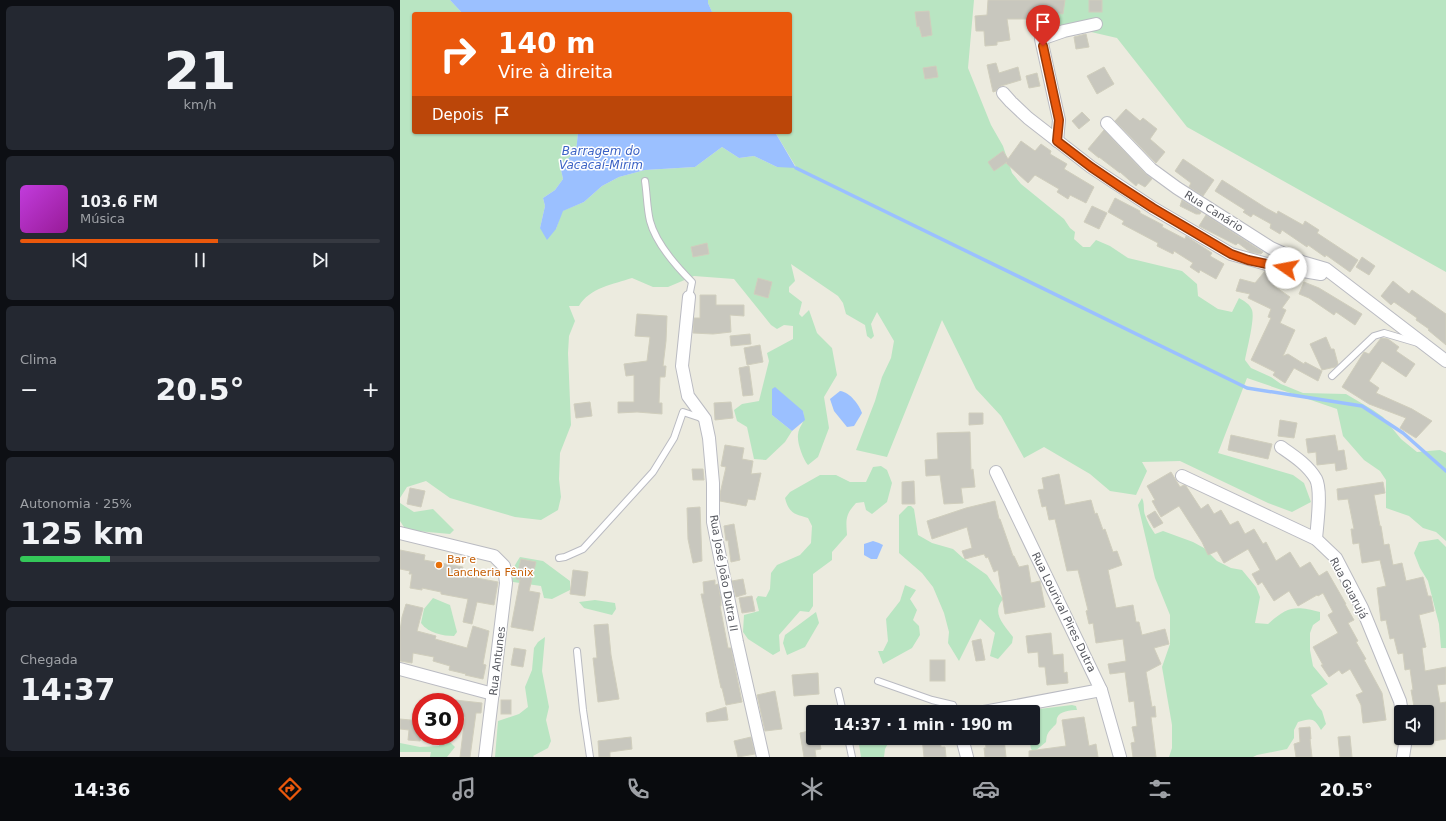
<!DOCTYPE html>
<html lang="pt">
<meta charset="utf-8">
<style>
:root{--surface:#171b24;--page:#242831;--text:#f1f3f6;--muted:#9ea1a6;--line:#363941;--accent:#ea580c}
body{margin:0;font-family:"DejaVu Sans",sans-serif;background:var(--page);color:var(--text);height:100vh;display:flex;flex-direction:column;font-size:15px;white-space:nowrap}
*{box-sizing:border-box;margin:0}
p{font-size:13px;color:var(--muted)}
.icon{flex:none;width:22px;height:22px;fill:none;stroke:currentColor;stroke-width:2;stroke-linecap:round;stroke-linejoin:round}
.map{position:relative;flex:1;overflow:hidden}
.sheet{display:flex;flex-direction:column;gap:6px;padding:6px;background:#0d0f14;width:400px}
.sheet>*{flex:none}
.banner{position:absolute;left:12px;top:12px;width:380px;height:122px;border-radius:4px;box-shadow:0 1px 3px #0004;background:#ea580c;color:#fff;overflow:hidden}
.fabs{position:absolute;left:994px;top:705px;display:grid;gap:8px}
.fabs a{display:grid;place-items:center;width:40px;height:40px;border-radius:4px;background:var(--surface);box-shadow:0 1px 3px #0004;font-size:20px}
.speed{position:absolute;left:12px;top:693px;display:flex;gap:8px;font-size:20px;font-weight:700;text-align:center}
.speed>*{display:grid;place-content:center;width:52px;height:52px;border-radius:50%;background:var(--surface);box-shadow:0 1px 3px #0004;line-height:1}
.speed .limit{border:6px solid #d22;background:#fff;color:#111}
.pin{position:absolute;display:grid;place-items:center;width:34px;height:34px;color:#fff;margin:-41px -17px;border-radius:50% 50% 50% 0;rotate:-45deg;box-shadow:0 0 4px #0007}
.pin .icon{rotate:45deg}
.me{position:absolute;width:44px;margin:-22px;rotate:282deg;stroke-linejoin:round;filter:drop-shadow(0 0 3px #0008)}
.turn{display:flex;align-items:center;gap:14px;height:84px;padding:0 20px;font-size:18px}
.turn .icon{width:52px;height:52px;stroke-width:2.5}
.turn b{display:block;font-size:28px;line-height:34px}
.then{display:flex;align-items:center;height:38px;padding:0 20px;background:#0003;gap:8px;font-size:15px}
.big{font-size:30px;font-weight:600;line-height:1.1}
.sheet .tile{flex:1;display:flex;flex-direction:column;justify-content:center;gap:6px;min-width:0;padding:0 14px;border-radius:6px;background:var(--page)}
.sheet .dial{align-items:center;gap:0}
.dial b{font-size:52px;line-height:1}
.song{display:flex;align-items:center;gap:12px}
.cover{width:48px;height:48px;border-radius:6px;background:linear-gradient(135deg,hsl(290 70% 55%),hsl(300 70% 35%))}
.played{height:4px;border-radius:2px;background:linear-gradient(90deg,var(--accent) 55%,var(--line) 55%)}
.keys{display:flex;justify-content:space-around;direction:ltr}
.heat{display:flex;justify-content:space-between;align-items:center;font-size:22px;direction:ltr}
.charge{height:6px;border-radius:3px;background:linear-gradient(90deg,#34c759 25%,var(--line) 0)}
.trip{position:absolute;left:406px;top:705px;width:234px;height:40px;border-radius:4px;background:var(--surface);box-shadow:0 1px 3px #0004;font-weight:600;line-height:40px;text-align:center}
.tabs{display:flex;height:64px;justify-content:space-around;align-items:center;background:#090b0e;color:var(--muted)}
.tabs .icon{width:28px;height:28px}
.tabs .on{color:var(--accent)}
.tabs b{font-size:18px;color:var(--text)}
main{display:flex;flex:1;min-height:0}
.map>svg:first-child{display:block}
.green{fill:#b9e5c2}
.water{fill:#9bc0ff}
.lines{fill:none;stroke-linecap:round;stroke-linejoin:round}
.stream{stroke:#9bc0ff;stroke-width:3.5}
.building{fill:#c8c7be;stroke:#d0cebd}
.service-casing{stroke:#babbc2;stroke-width:8}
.minor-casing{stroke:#babbc2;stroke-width:14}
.service{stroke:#fff;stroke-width:6}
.minor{stroke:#fff;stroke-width:12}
.route-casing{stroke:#983908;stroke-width:10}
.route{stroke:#ea580c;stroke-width:7}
.food-dot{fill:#e8710a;stroke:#fff;stroke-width:1.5}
.labels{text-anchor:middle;stroke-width:3;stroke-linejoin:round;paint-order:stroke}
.street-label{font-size:11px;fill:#585a61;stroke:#fff}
.food-label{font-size:11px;fill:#c56008;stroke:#fff;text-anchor:start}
.water-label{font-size:12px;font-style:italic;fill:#3c63c5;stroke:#fff}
</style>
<main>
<section class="sheet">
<div class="tile dial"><b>21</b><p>km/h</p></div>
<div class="tile">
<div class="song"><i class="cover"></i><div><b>103.6 FM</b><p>Música</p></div></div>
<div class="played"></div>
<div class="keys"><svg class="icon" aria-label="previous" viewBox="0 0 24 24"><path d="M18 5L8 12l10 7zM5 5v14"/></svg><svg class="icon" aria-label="pause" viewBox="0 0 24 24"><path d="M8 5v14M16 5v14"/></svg><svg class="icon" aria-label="next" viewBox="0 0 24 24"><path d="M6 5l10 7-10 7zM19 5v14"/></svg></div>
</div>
<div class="tile"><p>Clima</p>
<div class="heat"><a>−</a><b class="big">20.5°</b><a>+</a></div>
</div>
<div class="tile"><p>Autonomia · 25%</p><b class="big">125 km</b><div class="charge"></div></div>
<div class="tile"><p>Chegada</p><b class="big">14:37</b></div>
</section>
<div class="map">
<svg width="1046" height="757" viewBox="0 0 1046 757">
<rect width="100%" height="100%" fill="#ecebdf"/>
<g class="green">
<path d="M0 0H50L63 14H14V132H178L176 152 160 165 163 179 155 190 143 198 145 206 140 228 156 229 162 211 184 202 202 186 219 177 245 170 295 167 322 147 339 158 354 156 377 167H396L375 132H390V14H313L308 3V0H574L568 68 591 125 603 146 612 173 621 184 664 219 670 228 675 232 674 239 683 247H690L696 240 710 246 728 258 782 271 797 284 798 296 818 309 832 312 839 298C844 301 850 304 852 310 855 319 847 349 845 360L851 368 871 377 881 384 903 393 946 394 973 410 983 417 1001 439 1017 452 1040 450 1046 453V541L1036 532 1023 528 1009 516 986 508V480L980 471 964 460 943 436 937 409 847 378 818 453 893 475 904 483 911 502 892 512 868 503 780 461 742 462 747 471 736 495 710 491 690 474 644 447 624 458 601 416 576 389 542 320 487 457 456 450 475 401 482 377 491 358 494 341 477 312 471 324 474 336 471 339 467 336 465 325 446 314 443 303 438 296 391 264 395 281 389 287V292L402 302 399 314 402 317 409 310 417 333 432 348 437 375 424 397 429 428 418 457 408 465C403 459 397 443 398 435 399 424 406 425 403 411L372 415 392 431 385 442 366 460 354 459 347 427 337 421 334 410 342 404 359 401 369 361 367 353 393 339V326L384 325 377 329 371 325 334 279 294 276 268 287H253L232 278C214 284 189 288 179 306H169L175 321 169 336 168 353 171 425 160 453 159 479 161 497 158 510 141 520 115 517 50 498 26 481 7 487 0 498Z"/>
<polygon points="639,0 1046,0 1046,272 787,127 717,38 635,19"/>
<path d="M481 466 487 470 492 483 487 502 472 514 466 510 464 502 456 503C445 515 446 520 447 535L432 552V560L413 574V606L409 612 400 611 379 635 380 651 373 655 348 639 343 632 344 615 359 611 356 599 358 596 366 597 370 589 371 573 377 565 400 555 411 543 412 526 408 518C395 514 389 514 385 498L390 492 420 475H436L450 482H466L473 467Z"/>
<path d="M742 498C745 504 743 510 745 515 747 522 751 528 755 534L763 531 793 542 804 548 817 561 831 568 842 570 856 587 860 597 855 623 868 624C887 607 894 605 920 612V620L913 625 910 633V650L913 666 928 684 911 695 917 705 922 711 926 724 921 730C914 718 912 718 898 722L894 730V738L887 749 857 755 853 757H769L772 748V725L762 667 770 644V615L755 578 738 505Z"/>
<polygon points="0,503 14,512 33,509 54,530 50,534 6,530 0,521"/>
<path d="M508 506H511L514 509 518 535 532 543 553 549 563 558 587 575 603 599C591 614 604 624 613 637L612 643 598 659 590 656 595 633 580 619 559 661 548 643 549 632 544 613 533 587 522 573 499 553V515Z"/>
<polygon points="1038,539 1046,547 1046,648 1041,648 1039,624 1028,581 1020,568 1014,553 1019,542"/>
<path d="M120 557 143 561 170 581V590L152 599 144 598 141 586 113 582C111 571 114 566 120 557Z"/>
<polygon points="505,585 516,590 510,599 517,610 513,620 519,626 520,635 512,648 483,664 478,651 483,651 488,641 486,619 500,601"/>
<path d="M33 598 50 605 57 632 54 636C43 636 28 633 21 623L24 609Z"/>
<polygon points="195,600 215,603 216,609 212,615 184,608 179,602"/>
<polygon points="416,612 419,623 405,647 387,655 383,643 385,635"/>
<polygon points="145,637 142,671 149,707 146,720 151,741 148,748 133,756 134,757 95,757 98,721 119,714 128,707 125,687 132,670 134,648 138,642"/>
<path d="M672 705 676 706 677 710C671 710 659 711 657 718 656 721 658 723 654 726 648 733 647 732 646 742L635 751H633L631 749 629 738H633V712H624L631 710Z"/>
<polygon points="40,736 44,736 55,747 47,757 30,757 31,752 0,752 0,743 20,747 39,746"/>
<polygon points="458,738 491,738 485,749 484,757 461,757"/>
</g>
<g class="water">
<polygon points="50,0 308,0 308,3 313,14 63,14"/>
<polygon points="178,132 375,132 396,168 377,167 354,156 339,158 322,147 295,167 245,170 219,177 202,186 184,202 163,211 156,229 147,240 140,228 145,206 143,198 155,190 163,179 160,165 176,152"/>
<polygon points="375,387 403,411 405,420 392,431 372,415 372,389"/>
<path d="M440 391C450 392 459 405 462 413L454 426 447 427 434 411 430 399Z"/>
<polygon points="473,541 479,543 483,545 477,559 471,559 464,555 464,544"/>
</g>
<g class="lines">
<polyline class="stream" points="396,168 847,388 962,406 1003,433 1046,471"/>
</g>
<g class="building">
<polygon points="588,0 665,0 663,14 631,9 632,19 607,19 610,40 597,42 597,45 585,46 584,31 576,31 575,16 587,15"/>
<rect x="689" y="0" width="13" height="12"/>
<polygon points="529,11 532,35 522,37 519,26 517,27 515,12"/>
<polygon points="686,34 689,47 676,49 674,37"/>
<polygon points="596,63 599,73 618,67 621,80 601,86 598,88 596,91 593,92 587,65"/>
<polygon points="536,66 538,77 525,79 523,68"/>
<polygon points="704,67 714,84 697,94 687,76"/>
<polygon points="637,73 640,86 629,88 626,76"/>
<polygon points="726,109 740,121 743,118 757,129 750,139 765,152 756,163 715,121"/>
<polygon points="682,112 690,120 679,129 672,121"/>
<polygon points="704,130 746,174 752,179 745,187 738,183 736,186 720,172 720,173 699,157 699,158 688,149"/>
<polygon points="621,141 635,151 641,144 651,151 650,154 667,164 664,169 694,187 686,203 670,195 668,199 657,192 659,189 635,175 628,183 606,163 607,162 594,171 588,162 603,151 608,159"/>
<polygon points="783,159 814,180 803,196 789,187 791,183 775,171"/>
<polygon points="822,180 866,208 877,214 878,211 903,225 905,221 919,230 917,233 958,260 950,272 926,255 925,257 908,245 907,247 882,230 880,234 870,228 871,224 853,214 851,217 843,212 845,210 815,191"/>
<polygon points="715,198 740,211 740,213 763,225 762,227 785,239 786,236 812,253 810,256 824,264 816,279 800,270 799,273 790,267 793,263 774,251 773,254 757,246 758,243 722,224 724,221 708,212"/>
<polygon points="782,200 801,212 800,214 796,214 780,206"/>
<polygon points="692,206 707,213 699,229 684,222"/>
<polygon points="806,215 863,252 861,254 850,252 838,243 836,245 799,226"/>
<polygon points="307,243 309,254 293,257 291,247"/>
<polygon points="962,257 975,266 969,275 956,267"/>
<polygon points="865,271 877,274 880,276 874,286 890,297 882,308 886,310 880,323 895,330 883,356 888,354 904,364 905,362 922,371 918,381 894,368 885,383 873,375 875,372 851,360 871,318 868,317 871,309 848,298 850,294 836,291 840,279 855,283"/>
<polygon points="358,278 372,282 368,298 354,294"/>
<polygon points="993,281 1009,294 1012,290 1046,314 1046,345 1028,330 1029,329 1016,320 1017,318 994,302 991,305 981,296"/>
<polygon points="904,282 919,288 962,314 955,325 936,312 934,315 909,298 899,294"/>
<polygon points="300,295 316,295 316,305 344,305 344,316 330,315 331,332 313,334 293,333 294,318 300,318"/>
<polygon points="237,314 267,316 266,341 263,366 266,366 265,377 260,377 259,403 262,403 262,414 237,412 218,413 218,402 234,402 234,375 226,376 224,364 247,361 250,337 235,336"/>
<polygon points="350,334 351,344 331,346 330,336"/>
<polygon points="926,337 931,349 934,349 938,364 935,367 922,370 910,344"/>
<polygon points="981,338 988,339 999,347 996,351 1015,364 1006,377 982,361 969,381 979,388 976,393 1012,409 1032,421 1016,438 1000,428 1006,418 969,404 942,387 964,352 969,354"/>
<polygon points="360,345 363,362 347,365 344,348"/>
<polygon points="349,366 353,395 343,396 339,368"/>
<polygon points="190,402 192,416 176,418 174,404"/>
<polygon points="331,402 333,418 315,420 314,403"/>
<polygon points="569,413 583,413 583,424 569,425"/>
<polygon points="880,420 897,423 894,438 878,436"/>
<polygon points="570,432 571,470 573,469 575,487 561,488 563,503 544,504 540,475 526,476 525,460 538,459 537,433"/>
<polygon points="831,435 872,444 868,459 828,450"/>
<polygon points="935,435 938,451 944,450 947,469 936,471 935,463 917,465 916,452 908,453 906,439"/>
<polygon points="325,445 344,448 342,459 353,461 351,474 361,473 355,500 348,499 346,506 320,501 320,494 326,467 321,466"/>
<polygon points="292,469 303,469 304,480 293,480"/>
<polygon points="771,472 780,487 784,485 786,486 801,509 808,504 814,514 821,510 830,525 838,521 845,534 854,529 863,544 866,542 876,561 890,552 900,568 910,562 919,576 927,571 946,604 945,604 954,620 948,623 958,641 956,642 966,659 964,660 982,693 986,720 963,723 961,705 956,695 963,692 950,669 942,674 939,670 929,677 921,665 923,665 913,647 938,633 928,615 933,612 923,593 918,596 917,595 898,606 889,591 874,601 862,582 858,585 852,574 860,570 848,549 824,563 817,551 808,555 802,542 779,506 761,517 752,501 755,500 747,486"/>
<polygon points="659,474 665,505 691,500 695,514 697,513 703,530 705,529 713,552 717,551 722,565 708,570 716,608 733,605 736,622 739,622 742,635 765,629 769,644 754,648 761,664 746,672 752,707 755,706 756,717 751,717 756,757 733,757 731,743 735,742 732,727 737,726 734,701 729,702 725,672 710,674 708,664 726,661 723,639 696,643 693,623 689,624 686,611 688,610 678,570 667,571 655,519 649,520 646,506 642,507 638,490 644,489 642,478"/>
<polygon points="514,481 515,504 502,504 502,482"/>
<polygon points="983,482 985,493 974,495 980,526 981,526 984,545 989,544 993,565 1002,563 1006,581 1023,577 1028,596 1031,596 1034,611 1019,615 1026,647 1022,648 1025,671 1046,667 1046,684 1037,685 1040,703 1046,702 1046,739 1027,742 1027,712 1015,712 1011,690 1013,690 1010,669 1005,670 1003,653 998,654 994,638 990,639 986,620 981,621 977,588 986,586 980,560 962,563 959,543 953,544 951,529 954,529 948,499 938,500 937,489"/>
<polygon points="10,488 25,491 21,507 7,504"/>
<polygon points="595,501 599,519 600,519 613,556 614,556 619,567 628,565 631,583 640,581 645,607 605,614 598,570 594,572 588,557 586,558 584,554 565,559 562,551 572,548 567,527 532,539 527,521 566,508"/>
<polygon points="300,507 302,561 293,563 288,539 287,508"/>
<polygon points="755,511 763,523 754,528 747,516"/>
<polygon points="334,524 340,560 331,562 328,540 326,541 324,526"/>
<polygon points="0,550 25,555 24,560 63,567 62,570 78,573 77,578 98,582 94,605 77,602 72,624 63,622 68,599 41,594 41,592 22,588 22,590 10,588 12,574 9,574 10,571 0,569"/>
<polygon points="121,559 136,562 129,591 140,593 133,631 111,627 120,580 116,579"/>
<polygon points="173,570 188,572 185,596 170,594"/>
<polygon points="343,579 346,594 336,597 332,581"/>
<polygon points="315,580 315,585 318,584 321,600 321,606 320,606 328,648 331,648 342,702 326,705 322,688 321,688 301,594 304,594 303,582"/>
<polygon points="352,596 355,611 342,613 339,598"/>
<polygon points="6,604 23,608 17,631 36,636 35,639 67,648 73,626 89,631 83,664 86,665 83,679 65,675 66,674 49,670 50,666 33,661 34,657 13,653 12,663 0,661 0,631 2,617"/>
<polygon points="208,624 211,655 219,699 198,702 193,658 197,658 194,625"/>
<polygon points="651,633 653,655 663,654 664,673 667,672 668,683 647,685 645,667 639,667 638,652 628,653 626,636"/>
<polygon points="581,639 585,660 576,661 572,641"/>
<polygon points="114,648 126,650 123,667 111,665"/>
<rect x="530" y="660" width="15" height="21"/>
<polygon points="418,673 419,694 394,696 392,675"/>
<polygon points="375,691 382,729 365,731 357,695"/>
<polygon points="55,700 82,703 81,713 76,713 70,757 60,757 65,717 55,715"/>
<rect x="101" y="700" width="10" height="14"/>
<polygon points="326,707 328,720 307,722 306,713"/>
<polygon points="684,717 689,746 696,744 698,757 629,757 629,751 666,746 662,720"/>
<polygon points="0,719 21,721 21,738 20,741 8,740 9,730 0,729"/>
<polygon points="910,727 911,739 910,739 912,757 896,757 894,744 900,742 899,728"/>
<polygon points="413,730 413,738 419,738 421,749 415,750 416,757 404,757 400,733"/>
<polygon points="950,736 952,757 940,757 938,737"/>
<polygon points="231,737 232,749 210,752 210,757 199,757 198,741"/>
<polygon points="351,737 355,754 338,757 334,741"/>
<polygon points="522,738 540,738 541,747 545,747 546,757 524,757"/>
<polygon points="585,738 604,738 606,757 585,757 584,748 586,748"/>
</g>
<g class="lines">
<defs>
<g id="service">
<path d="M245 181C247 194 247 209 250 221 256 244 276 266 292 282L289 297"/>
<polyline points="932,376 974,336 984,333 1018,343"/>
<polyline points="159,558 165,557 183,549 253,472 274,438 283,412 301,418"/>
<polyline points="177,651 183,710 190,757"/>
<polyline points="478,681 532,700 553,705 556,712"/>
<polyline points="438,691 443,712"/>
<polyline points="448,738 452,757"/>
</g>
<g id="minor">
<polyline points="603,93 611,102 628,118 691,167 753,208 831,254 874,266 921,274"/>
<polyline points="707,123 751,169 777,188 871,248 902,262 926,269 1046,361"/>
<polyline points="657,141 659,120 641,39 664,31 696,24"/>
<polyline points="289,297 282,366 288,396 305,419 309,438 313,483 313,522 337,642 363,757"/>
<path d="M881 447C894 456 908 465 916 479 922 491 917 525 916 539"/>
<polyline points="596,472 701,690 720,757"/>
<polyline points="782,476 916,539 936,558 962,608 1000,701 1002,712"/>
<polyline points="0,533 94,556 104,566 106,583 85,757"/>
<polyline points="0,669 93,694"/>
<polyline points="584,712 701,690"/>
<polyline points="562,738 567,757"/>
<polyline points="1003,757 1006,738"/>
</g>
</defs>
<use href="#service" class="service-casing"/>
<use href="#minor" class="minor-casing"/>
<use href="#service" class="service"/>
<use href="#minor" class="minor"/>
</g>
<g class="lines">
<defs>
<polyline id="route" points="643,46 659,120 657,141 691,167 719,186 753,208 831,254 848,260 886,268"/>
</defs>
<use href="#route" class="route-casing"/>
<use href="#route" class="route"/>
</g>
<circle class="food-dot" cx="39" cy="565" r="4"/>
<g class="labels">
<g class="street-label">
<text transform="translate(814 211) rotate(32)" y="4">Rua Canário</text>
<text transform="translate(324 573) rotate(80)" y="4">Rua José João Dutra II</text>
<text transform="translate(949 588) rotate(62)" y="4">Rua Guarujá</text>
<text transform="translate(664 612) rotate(64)" y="4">Rua Lourival Pires Dutra</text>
<text transform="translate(97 661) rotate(-83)" y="4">Rua Antunes</text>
</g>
<g class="food-label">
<text x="47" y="563">Bar e<tspan x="47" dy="13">Lancheria Fênix</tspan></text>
</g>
<g class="water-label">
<text x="201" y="155">Barragem do<tspan x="201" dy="14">Vacacaí-Mirim</tspan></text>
</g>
</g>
</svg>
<div class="fabs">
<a><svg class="icon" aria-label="sound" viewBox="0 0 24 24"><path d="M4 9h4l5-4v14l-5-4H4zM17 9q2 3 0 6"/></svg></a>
</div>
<div class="speed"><div class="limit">30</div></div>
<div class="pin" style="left:643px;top:46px;background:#d93025"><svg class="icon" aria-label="arrive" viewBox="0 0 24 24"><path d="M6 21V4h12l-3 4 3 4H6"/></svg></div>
<svg class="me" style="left:886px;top:268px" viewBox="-20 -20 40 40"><circle r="19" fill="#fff"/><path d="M0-13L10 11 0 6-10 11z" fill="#ea580c"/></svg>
<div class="trip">14:37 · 1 min · 190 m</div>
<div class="banner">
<div class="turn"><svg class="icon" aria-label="right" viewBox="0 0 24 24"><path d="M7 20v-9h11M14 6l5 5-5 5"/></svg><div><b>140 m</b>Vire à direita</div></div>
<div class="then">Depois<svg class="icon" aria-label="arrive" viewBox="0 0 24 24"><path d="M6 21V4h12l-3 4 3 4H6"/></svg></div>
</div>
</div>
</main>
<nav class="tabs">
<b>14:36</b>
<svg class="icon on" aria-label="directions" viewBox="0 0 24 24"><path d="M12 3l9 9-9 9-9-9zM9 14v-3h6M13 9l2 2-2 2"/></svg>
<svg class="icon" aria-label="music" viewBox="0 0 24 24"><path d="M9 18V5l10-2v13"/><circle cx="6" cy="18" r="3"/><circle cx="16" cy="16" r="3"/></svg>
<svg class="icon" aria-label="phone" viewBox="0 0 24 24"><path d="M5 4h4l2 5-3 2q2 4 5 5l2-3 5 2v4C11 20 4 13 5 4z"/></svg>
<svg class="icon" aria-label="climate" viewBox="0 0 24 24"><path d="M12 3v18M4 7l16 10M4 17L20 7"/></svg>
<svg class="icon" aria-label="car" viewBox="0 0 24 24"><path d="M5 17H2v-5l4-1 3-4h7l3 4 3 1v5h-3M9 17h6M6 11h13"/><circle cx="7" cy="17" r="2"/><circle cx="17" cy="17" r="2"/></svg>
<svg class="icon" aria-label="filters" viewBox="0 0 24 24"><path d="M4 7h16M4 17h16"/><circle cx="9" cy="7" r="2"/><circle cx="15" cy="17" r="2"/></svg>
<b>20.5°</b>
</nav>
